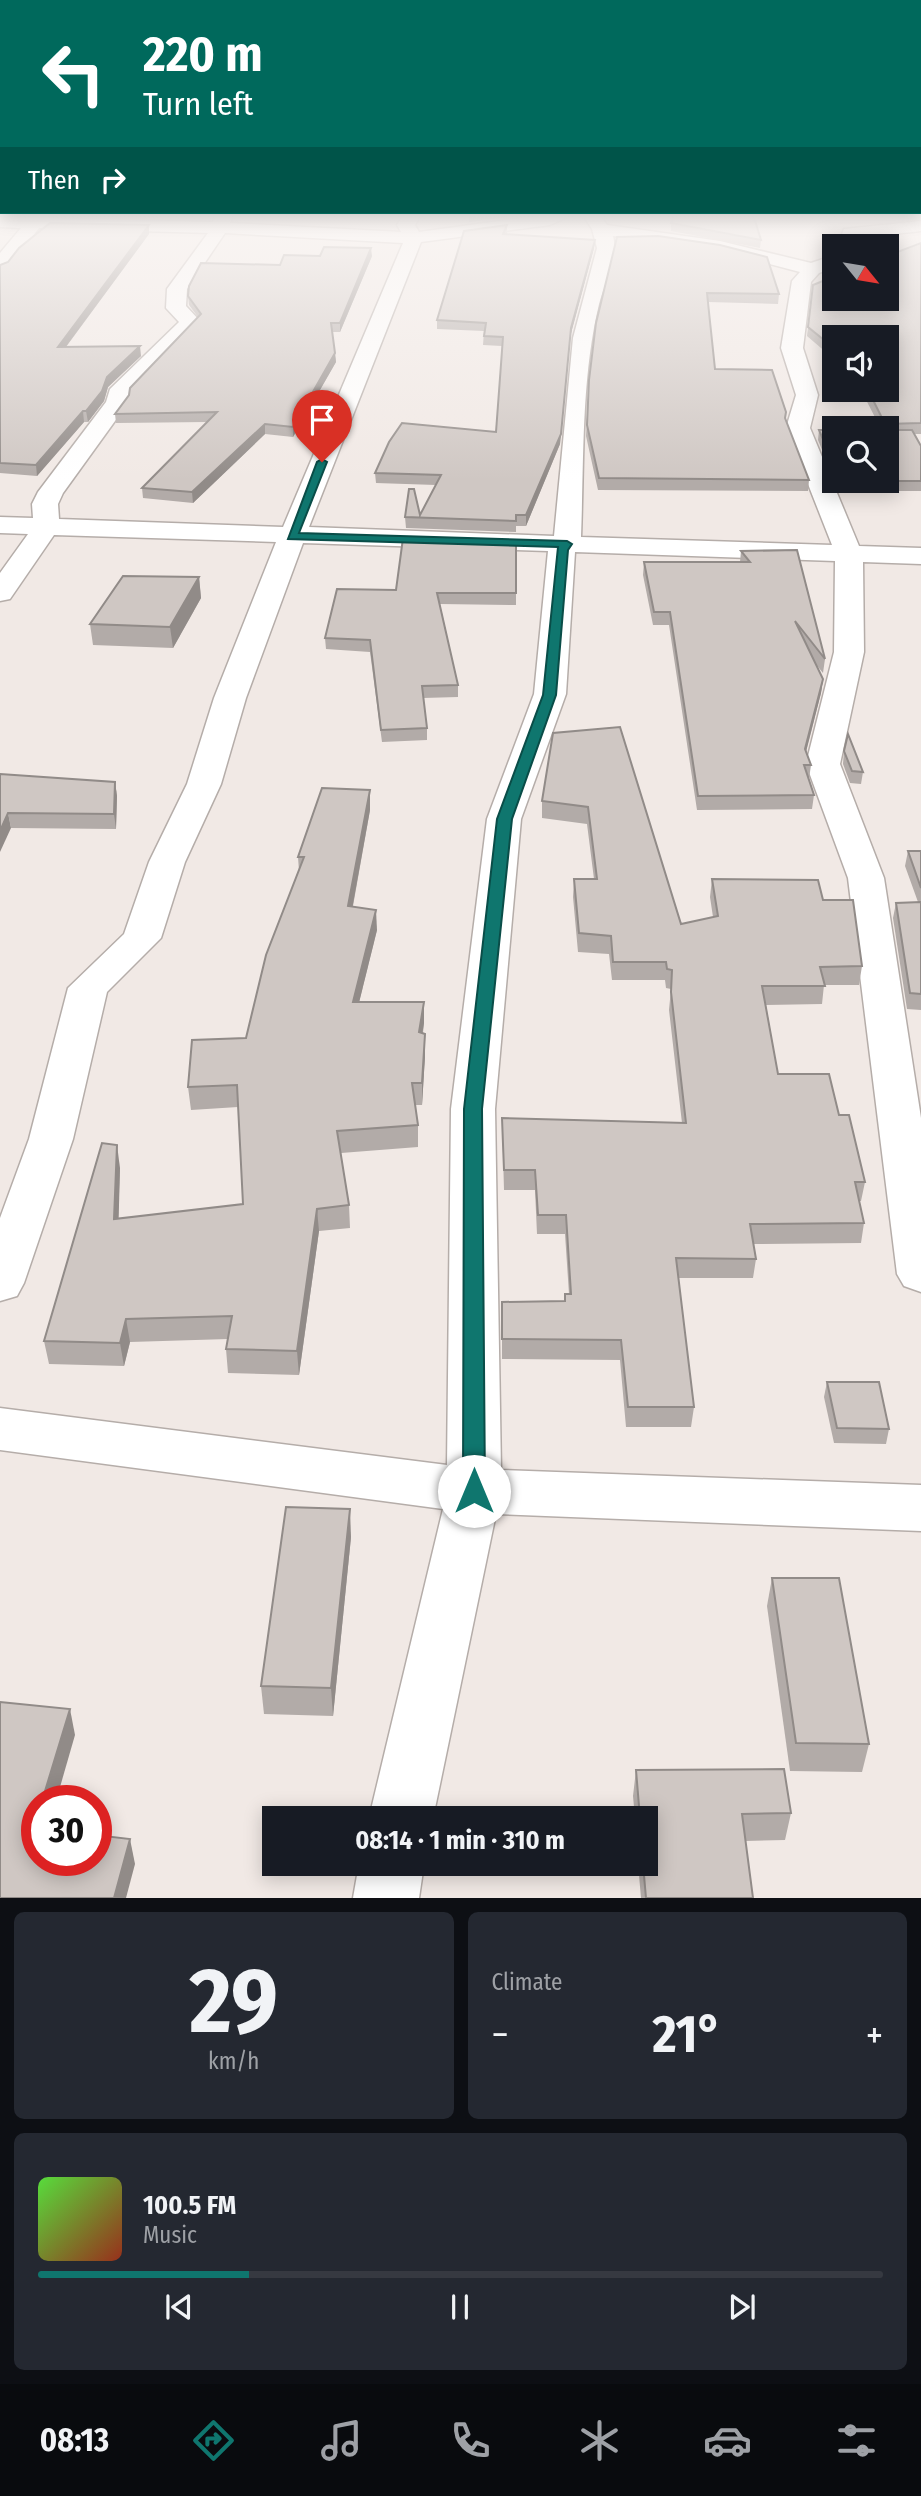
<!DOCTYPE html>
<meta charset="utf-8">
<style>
:root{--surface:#171b24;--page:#242831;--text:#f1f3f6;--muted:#9ea1a6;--line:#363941;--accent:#0f766e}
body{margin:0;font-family:"Fira Sans Condensed",sans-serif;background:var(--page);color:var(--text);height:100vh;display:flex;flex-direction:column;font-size:26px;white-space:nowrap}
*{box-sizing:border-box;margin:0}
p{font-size:23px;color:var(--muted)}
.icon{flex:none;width:38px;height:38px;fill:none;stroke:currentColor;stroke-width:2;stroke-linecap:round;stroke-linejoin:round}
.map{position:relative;height:1898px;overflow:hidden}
.details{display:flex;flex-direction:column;gap:14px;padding:14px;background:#0d0f14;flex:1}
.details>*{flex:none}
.banner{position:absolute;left:0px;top:0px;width:922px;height:214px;box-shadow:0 4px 18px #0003;background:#00695c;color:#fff;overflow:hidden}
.needle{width:46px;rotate:120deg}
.tools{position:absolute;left:822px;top:234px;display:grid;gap:14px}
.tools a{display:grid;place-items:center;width:77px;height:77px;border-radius:0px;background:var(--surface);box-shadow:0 4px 18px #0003;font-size:35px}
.speed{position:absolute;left:21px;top:1785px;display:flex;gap:14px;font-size:35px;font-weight:700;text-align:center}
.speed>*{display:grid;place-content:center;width:91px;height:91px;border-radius:50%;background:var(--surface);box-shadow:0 4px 18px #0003;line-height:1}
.speed .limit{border:10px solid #d22;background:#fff;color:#111}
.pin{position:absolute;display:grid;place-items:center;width:60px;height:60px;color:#fff;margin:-72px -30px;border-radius:50% 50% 50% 0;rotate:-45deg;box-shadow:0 0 7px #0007}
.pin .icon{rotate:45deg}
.me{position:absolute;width:77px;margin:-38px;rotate:0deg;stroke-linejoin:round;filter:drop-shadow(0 0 5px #0008)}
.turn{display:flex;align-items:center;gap:24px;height:147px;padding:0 28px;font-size:32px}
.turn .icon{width:91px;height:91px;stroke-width:2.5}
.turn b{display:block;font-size:49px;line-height:60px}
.then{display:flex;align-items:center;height:66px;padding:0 28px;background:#0003;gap:14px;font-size:26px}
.big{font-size:52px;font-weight:700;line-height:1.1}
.details .card{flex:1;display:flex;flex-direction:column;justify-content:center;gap:10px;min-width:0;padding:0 24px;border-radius:10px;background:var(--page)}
.details .dial{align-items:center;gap:0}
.dial b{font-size:91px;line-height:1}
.song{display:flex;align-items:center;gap:21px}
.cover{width:84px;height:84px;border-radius:10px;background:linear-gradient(135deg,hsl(110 70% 55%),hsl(10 70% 35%))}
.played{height:7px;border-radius:4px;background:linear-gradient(90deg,var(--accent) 25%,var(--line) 25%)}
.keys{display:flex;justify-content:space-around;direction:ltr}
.heat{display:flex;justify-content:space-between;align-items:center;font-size:38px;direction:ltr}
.details .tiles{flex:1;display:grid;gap:14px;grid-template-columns:1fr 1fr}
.card:last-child{grid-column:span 2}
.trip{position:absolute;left:262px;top:1806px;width:396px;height:70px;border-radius:0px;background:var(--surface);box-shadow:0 4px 18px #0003;font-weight:700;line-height:70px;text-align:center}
.tab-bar{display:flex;height:112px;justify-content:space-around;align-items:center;background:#090b0e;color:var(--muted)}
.tab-bar .icon{width:49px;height:49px}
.tab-bar .active{color:var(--accent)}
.tab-bar b{font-size:32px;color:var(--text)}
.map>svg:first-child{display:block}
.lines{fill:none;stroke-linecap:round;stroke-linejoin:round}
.minor-casing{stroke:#b5ada9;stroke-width:3}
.minor{fill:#fff;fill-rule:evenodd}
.wall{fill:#b2aba8}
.shaded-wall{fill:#918b88}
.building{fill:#cfc7c3;stroke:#918b88;stroke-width:2}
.route{fill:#0f766e;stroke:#0a4d48;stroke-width:2}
</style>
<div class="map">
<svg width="921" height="1898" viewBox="0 0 921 1898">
<rect width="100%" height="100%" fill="#f1e9e5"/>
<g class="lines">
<defs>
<g id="minor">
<path d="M32 214H49L47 218 213 222 216 214H233L230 223 401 232 397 225 404 214H421L415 225 419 232 549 214H574L550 225 421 242 309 527 554 536 573 338 597 248 592 229 582 214H599L607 225 720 241 811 263 835 255V267L819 273 811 282 803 348 818 395 810 428 859 546 921 548V564L863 562 864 652 840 764 884 878 921 1118V1292L904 1286 897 1274 848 878 806 764 834 652 835 561 575 552 566 694 521 819 495 1109 501 1470 921 1485V1531L496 1514 433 1818H369L443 1509 0 1450V1408L447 1465 451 1109 487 819 534 694 548 551 303 543 246 698 221 784 185 862 161 938 107 992 73 1139 24 1283 17 1296 0 1301V1218L29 1139 68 988 124 934 149 862 187 784 214 698 276 542 54 535 10 599 0 601V573L28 534 0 533V517L33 518 32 504 38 492 106 402 110 389 179 322 166 308 167 289 208 233 39 228 7 269 0 271V253L21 228 0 227V217L29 218ZM225 233 403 243 283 527 59 519 58 504 63 493 128 403 129 396 186 339 200 321 186 306 187 289ZM613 236 720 251 800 272 792 281 781 348 796 395 786 428 832 545 581 537C584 460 581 379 599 304 605 281 619 260 613 236Z"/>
<polygon points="921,221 921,231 858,238 855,247 837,247 844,229"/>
<polygon points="359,1864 424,1864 419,1898 353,1898"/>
</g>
</defs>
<use href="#minor" class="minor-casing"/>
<use href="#minor" class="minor"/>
</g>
<g class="wall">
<polygon points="69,214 164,214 161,218 69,216"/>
<polygon points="671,223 761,240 760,248 671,231"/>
<polygon points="149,225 149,234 66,347 141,356 108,387 104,401 88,422 84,422 37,476 0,473 0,265"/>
<polygon points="507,225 507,234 594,248 570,337 560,444 526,526 516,526 516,532 406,528 405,517 420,515 436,485 376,483 375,473 496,432 502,346 483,345 484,331 437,329 437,320"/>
<polygon points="617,237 779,294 778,304 708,302 715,369 785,419 809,480 808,491 598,490 586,436 589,380"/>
<polygon points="921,243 921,434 914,434 921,446 921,491 839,491 835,481 887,481 887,429 881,429 861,390 887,390 835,338 835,360 807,336 813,285"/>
<polygon points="372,256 340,332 332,332 336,362 293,437 265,434 193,503 143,498 142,488 207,422 116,423 115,414 198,317 189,305 188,296 280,265"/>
<polygon points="819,430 835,430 835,481 818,440"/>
<polygon points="516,542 516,605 440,604 458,685 458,697 423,698 427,728 427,740 382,742 370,652 326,649 325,638 396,590"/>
<polygon points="741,551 825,659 823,673 814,662 823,679 821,693 806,752 811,765 809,779 814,795 812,809 697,810 669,625 653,625 643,575 644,562 740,562"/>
<polygon points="199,577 201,598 173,648 93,645 90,624"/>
<polygon points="553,733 681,924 713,917 710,897 712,879 823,900 862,966 859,985 824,985 822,1004 766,1005 778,1074 839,1115 865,1182 861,1201 859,1201 864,1223 861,1243 753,1244 756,1259 753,1278 678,1278 694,1407 691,1427 626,1427 620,1360 502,1359 502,1302 565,1301 569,1294 565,1234 537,1234 535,1190 504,1190 502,1118 682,1123 669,1010 671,989 666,988 665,980 612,980 609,954 578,952 573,897 574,879 594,879 587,824 542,818 542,801"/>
<polygon points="844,751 863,772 861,784 850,783 843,764"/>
<polygon points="0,774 115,782 117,796 116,829 11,828"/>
<polygon points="370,810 353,906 377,930 359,1002 424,1002 424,1023 423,1033 425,1056 422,1105 415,1105 418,1125 418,1147 341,1153 349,1205 350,1228 319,1231 299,1375 228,1373 226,1349 228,1339 130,1342 124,1366 49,1364 44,1341 120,1168 118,1219 243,1204 238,1107 191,1110 188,1087 246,1038 299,871 298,857"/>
<polygon points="908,851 921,851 921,1010 907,1009 893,918 896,903 918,902 905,866"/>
<polygon points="827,1382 889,1429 886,1444 834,1443 824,1397"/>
<polygon points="351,1537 333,1716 264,1714 261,1686"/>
<polygon points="772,1578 869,1744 862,1772 790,1771 767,1606"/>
<polygon points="636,1770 791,1813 785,1840 745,1841 753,1898 641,1898 638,1864 646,1864 646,1818 635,1818 633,1796"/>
</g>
<g class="shaded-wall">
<polygon points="517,214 516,216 469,222 469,215"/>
<polygon points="149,225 149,234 59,356 58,347"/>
<polygon points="595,240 594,248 570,337 560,444 526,526 526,515 571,328"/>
<polygon points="371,248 372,256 340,332 340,323"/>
<polygon points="140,346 141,356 108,387 104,401 88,422 86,411 107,377"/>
<polygon points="335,353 336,362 293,437 293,427"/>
<polygon points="83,411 84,422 37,476 36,465"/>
<polygon points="265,424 265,434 193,503 192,492"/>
<polygon points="199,577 201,598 173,648 170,627"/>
<polygon points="823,679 821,693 803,763 805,749"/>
<polygon points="115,782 117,796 116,829 114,814"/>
<polygon points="370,790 370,810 349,926 348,906"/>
<polygon points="8,813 11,828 0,852 0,831"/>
<polygon points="376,910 377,930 354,1023 353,1002"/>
<polygon points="424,1002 424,1023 419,1054 419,1032"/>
<polygon points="425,1034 425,1056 422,1105 422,1083"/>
<polygon points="117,1145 120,1168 118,1242 114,1219"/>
<polygon points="317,1209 319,1231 299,1375 297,1351"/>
<polygon points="126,1319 130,1342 124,1366 120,1343"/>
<polygon points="350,1509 351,1537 333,1716 331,1688"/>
<polygon points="70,1709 75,1735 56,1801 42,1801"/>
<polygon points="130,1839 135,1864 126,1898 114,1898"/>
</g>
<g class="building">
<polygon points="674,214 753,214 761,240 671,223"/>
<polygon points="50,223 149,225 58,347 140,346 107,377 102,391 86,411 83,411 36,465 0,463 0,265 8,262 19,248"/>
<polygon points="507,225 503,234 595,240 571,328 561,434 526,515 516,515 516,521 405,517 409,489 414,489 420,515 441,475 375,473 389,442 402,423 496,432 503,337 484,336 486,323 437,320 464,231"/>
<polygon points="658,236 720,245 767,257 779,294 707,293 715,369 772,370 786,412 785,418 809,480 599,478 587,425 589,380 596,323 617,237"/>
<polygon points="921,243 921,423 885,424 868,390 887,390 887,338 835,338 835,349 808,327 813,285 835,276 835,299 887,299 887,256"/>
<polygon points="324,247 371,248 340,323 331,323 335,353 293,427 265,424 192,492 142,488 217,412 115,414 129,395 130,388 201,314 188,296 189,286 201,263 280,265 284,255 320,256"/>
<polygon points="819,430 835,430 835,467"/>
<polygon points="887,430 912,430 921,446 921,481 887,481"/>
<polygon points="403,538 516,542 516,593 437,593 458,685 422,686 427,728 381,730 370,640 325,638 337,589 396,590"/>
<polygon points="797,550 825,659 795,621 823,679 805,749 811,765 804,765 814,795 698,796 670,612 654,612 644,562 750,562 741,551"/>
<polygon points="123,576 199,577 170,627 90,624"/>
<polygon points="620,727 681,924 718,916 712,879 818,880 823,900 853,900 862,966 820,967 825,986 762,986 778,1074 829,1074 839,1115 849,1115 865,1182 855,1182 864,1223 750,1224 756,1259 676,1258 694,1407 628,1407 621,1340 502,1339 502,1302 565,1301 565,1294 571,1294 566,1215 538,1215 535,1170 504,1170 502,1118 686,1123 671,992 672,970 667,969 666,962 613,962 611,936 579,933 574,879 597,879 588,807 542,801 553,733"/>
<polygon points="848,734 863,772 852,771 844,751"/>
<polygon points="0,774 115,782 114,814 8,813 0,831"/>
<polygon points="322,788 370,790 348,906 376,910 353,1002 424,1002 419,1032 425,1034 422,1083 412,1083 418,1125 337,1131 349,1205 317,1209 297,1351 226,1349 232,1316 126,1319 120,1343 44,1341 102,1143 117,1145 114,1219 243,1204 237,1085 188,1087 192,1040 246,1038 266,955 304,857 298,857"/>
<polygon points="908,851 921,851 921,888"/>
<polygon points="921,902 921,994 910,993 896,903"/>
<polygon points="827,1382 879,1382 889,1429 837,1428"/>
<polygon points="286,1507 350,1509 331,1688 261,1686"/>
<polygon points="772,1578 839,1578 869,1744 796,1743"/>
<polygon points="0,1702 70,1709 42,1801 37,1801 37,1817 33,1829 37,1829 37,1860 96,1860 96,1835 130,1839 114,1898 0,1898"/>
<polygon points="784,1769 791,1813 742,1814 753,1898 646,1898 643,1864 646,1864 646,1818 640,1818 636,1770"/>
</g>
<linearGradient id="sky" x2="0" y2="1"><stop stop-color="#7cbeef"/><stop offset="0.45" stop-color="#f9f5f3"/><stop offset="1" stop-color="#f9f5f3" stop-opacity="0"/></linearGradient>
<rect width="921" height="480" fill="url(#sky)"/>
<polygon class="route" points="322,459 327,462 299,533 567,541 572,544 568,550 556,695 512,819 482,1109 485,1491 482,1497 474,1500 466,1497 463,1491 464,1109 497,819 543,695 558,547 288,539 317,462"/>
</svg>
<div class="tools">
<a><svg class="needle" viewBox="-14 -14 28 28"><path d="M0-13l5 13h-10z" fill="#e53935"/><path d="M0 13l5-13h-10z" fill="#9ea1a6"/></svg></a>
<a><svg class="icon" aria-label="sound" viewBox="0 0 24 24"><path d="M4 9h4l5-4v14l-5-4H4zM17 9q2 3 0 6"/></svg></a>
<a><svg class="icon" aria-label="search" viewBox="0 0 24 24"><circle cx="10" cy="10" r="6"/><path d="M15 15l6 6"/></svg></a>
</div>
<div class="speed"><div class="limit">30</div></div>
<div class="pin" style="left:322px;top:462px;background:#d93025"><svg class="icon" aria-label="arrive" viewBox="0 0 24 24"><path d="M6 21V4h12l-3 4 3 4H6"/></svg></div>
<svg class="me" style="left:474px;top:1491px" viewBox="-20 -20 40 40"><circle r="19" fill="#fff"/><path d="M0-13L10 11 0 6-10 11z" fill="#0f766e"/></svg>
<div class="trip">08:14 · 1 min · 310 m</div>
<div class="banner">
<div class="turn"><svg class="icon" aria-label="left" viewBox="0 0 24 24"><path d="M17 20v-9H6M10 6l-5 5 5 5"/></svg><div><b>220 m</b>Turn left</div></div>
<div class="then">Then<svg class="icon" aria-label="right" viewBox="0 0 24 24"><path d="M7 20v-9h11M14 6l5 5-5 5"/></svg></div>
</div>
</div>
<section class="details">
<div class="tiles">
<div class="card dial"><b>29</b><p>km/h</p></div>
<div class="card"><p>Climate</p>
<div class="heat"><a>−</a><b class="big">21°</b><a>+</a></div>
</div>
<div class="card">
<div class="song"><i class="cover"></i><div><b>100.5 FM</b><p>Music</p></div></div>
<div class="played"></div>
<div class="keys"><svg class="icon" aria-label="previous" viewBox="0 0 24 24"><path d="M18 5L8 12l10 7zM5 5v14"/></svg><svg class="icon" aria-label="pause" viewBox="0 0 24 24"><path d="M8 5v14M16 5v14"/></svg><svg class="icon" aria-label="next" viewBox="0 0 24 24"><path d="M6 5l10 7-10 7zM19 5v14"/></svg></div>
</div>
</div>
</section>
<nav class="tab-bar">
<b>08:13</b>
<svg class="icon active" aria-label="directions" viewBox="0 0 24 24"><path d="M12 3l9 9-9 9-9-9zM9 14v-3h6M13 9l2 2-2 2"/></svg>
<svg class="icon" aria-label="music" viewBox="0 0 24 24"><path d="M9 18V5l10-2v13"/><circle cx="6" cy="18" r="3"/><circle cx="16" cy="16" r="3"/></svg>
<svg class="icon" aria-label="phone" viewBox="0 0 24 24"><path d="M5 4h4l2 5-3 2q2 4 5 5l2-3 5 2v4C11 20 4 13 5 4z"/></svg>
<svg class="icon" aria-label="climate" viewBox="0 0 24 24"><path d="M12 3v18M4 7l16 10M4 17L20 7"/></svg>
<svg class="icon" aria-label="car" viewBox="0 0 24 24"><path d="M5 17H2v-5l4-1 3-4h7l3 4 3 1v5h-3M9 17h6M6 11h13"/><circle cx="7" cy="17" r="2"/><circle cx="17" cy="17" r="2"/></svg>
<svg class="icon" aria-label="filters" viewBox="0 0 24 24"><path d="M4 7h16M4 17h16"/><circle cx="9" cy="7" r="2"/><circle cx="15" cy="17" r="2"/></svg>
</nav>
